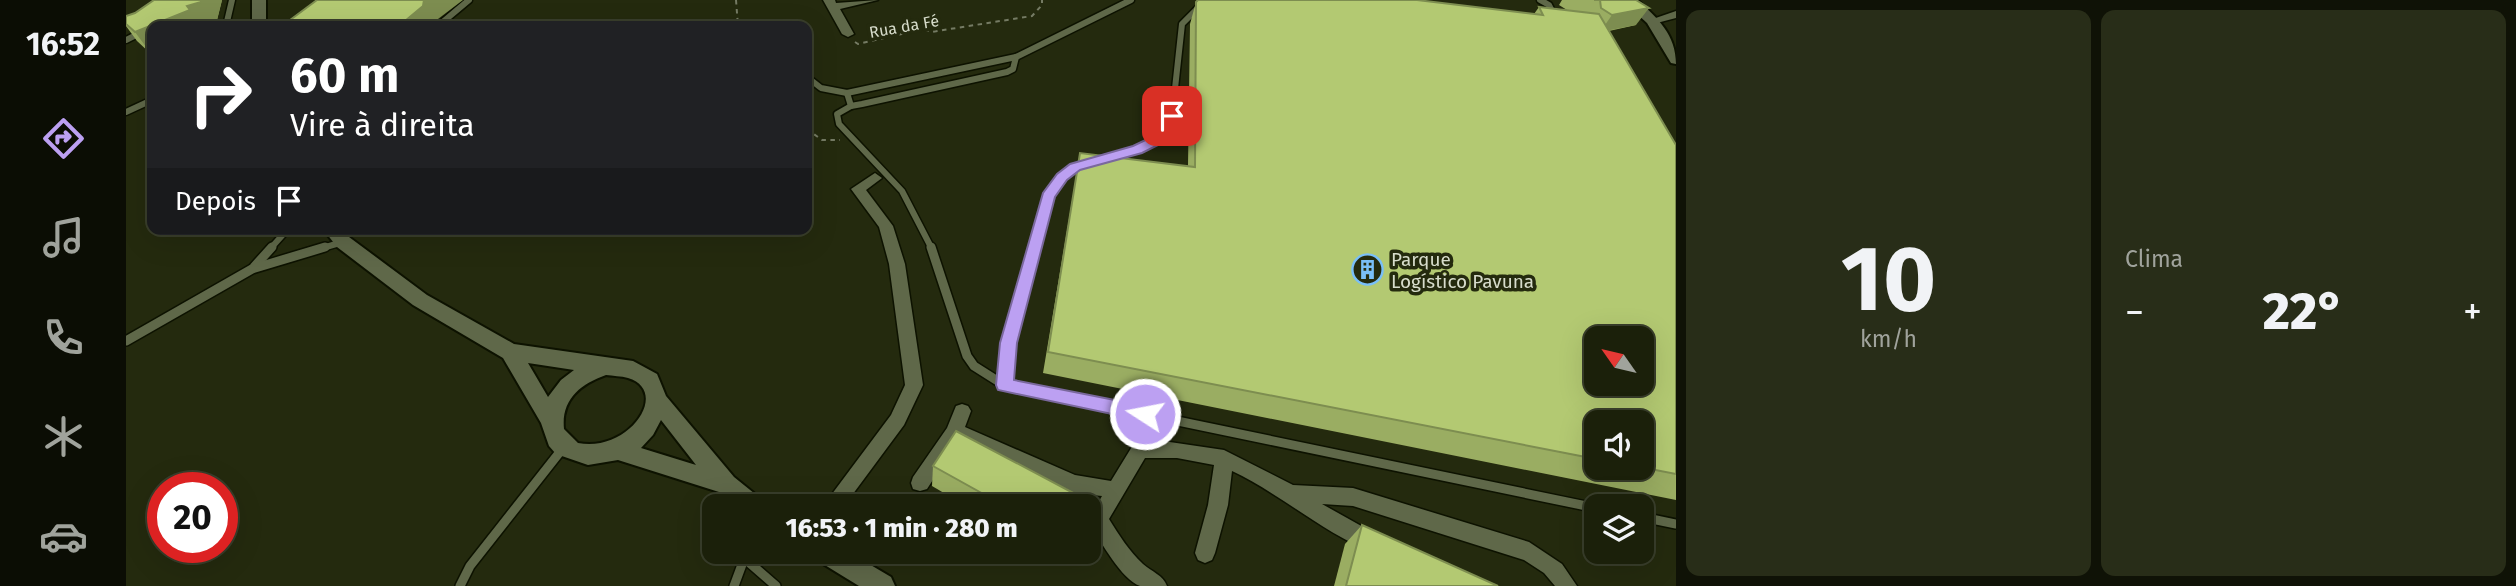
<!DOCTYPE html>
<html lang="pt">
<meta charset="utf-8">
<style>
:root{--surface:#1b200a;--page:#282d18;--text:#f1f3f6;--muted:#a0a39c;--line:#393e2b;--accent:#bca0f2}
body{margin:0;font-family:"Fira Sans",sans-serif;background:var(--page);color:var(--text);height:100vh;display:flex;flex-direction:column;font-size:26px;white-space:nowrap}
*{box-sizing:border-box;margin:0}
p{font-size:23px;color:var(--muted)}
.icon{flex:none;width:38px;height:38px;fill:none;stroke:currentColor;stroke-width:2;stroke-linecap:round;stroke-linejoin:round}
.map{position:relative;flex:1;overflow:hidden}
.details{display:flex;flex-direction:column;gap:10px;padding:10px;background:#0f1206;width:840px}
.details>*{flex:none}
.top-card{position:absolute;left:21px;top:21px;width:665px;height:214px;border-radius:14px;box-shadow:0 7px 28px #0002,0 0 0 2px var(--line);background:#202124;color:#fff;overflow:hidden}
.needle{width:46px;rotate:304deg}
.tools{position:absolute;left:1458px;top:326px;display:grid;gap:14px}
.tools a{display:grid;place-items:center;width:70px;height:70px;border-radius:14px;background:var(--surface);box-shadow:0 7px 28px #0002,0 0 0 2px var(--line);font-size:35px}
.speed{position:absolute;left:21px;top:472px;display:flex;gap:14px;font-size:35px;font-weight:700;text-align:center}
.speed>*{display:grid;place-content:center;width:91px;height:91px;border-radius:50%;background:var(--surface);box-shadow:0 7px 28px #0002,0 0 0 2px var(--line);line-height:1}
.speed .limit{border:10px solid #d22;background:#fff;color:#111}
.pin{position:absolute;display:grid;place-items:center;width:60px;height:60px;color:#fff;margin:-30px;border-radius:14px;box-shadow:0 4px 10px #0006}
.me{position:absolute;width:77px;margin:-38px;rotate:281deg;stroke-linejoin:round;filter:drop-shadow(0 0 5px #0008)}
.turn{display:flex;align-items:center;gap:24px;height:147px;padding:0 28px;font-size:32px}
.turn .icon{width:91px;height:91px;stroke-width:2.5}
.turn b{display:block;font-size:49px;line-height:60px}
.then{display:flex;align-items:center;height:66px;padding:0 28px;background:#0003;gap:14px;font-size:26px}
.big{font-size:52px;font-weight:800;line-height:1.1}
.details .widget{flex:1;display:flex;flex-direction:column;justify-content:center;gap:10px;min-width:0;padding:0 24px;border-radius:14px;background:var(--page)}
.details .dial{align-items:center;gap:0}
.dial b{font-size:91px;line-height:1}
.heat{display:flex;justify-content:space-between;align-items:center;font-size:38px;direction:ltr}
.details .tiles{flex:1;display:grid;gap:10px;grid-template-columns:repeat(2,1fr)}
.trip{position:absolute;left:576px;top:494px;width:399px;height:70px;border-radius:14px;background:var(--surface);box-shadow:0 7px 28px #0002,0 0 0 2px var(--line);font-weight:800;line-height:70px;text-align:center}
main{display:flex;flex:1;min-height:0}
.tabs{display:flex;flex-direction:column;width:126px;justify-content:space-around;align-items:center;background:#0b0d04;color:var(--muted)}
.tabs .icon{width:49px;height:49px}
.tabs .selected{color:var(--accent)}
.tabs b{font-size:32px;color:var(--text)}
.map>svg:first-child{display:block}
.lines{fill:none;stroke-linecap:round;stroke-linejoin:round}
.service-far1-casing{stroke:#0d1200;stroke-width:9}
.service-casing{stroke:#0d1200;stroke-width:12}
.minor-casing{stroke:#0d1200;stroke-width:3}
.tertiary-casing{stroke:#0d1200;stroke-width:4}
.path{stroke:#757b64;stroke-width:2;stroke-dasharray:4.5 4.5;stroke-linecap:butt}
.service-far1{stroke:#5f6849;stroke-width:6}
.service{stroke:#5f6849;stroke-width:9}
.minor{fill:#5f6849;fill-rule:evenodd}
.tertiary{fill:#5f6849;fill-rule:evenodd}
.wall{fill:#9aad62;fill-rule:evenodd}
.shaded-wall{fill:#7d8d50}
.building{fill:#b3c972;stroke:#7d8d50;stroke-width:2;fill-rule:evenodd}
.route{fill:#bca0f2;stroke:#7a689d;stroke-width:2}
.labels{text-anchor:middle;stroke-width:7;stroke-linejoin:round;paint-order:stroke}
.far-street-label{font-size:16px;fill:#d7dccb;stroke:#242a0e}
.poi-label{font-size:19px;fill:#d7dccb;stroke:#242a0e;text-anchor:start}
</style>
<main>
<nav class="tabs">
<b>16:52</b>
<svg class="icon selected" aria-label="directions" viewBox="0 0 24 24"><path d="M12 3l9 9-9 9-9-9zM9 14v-3h6M13 9l2 2-2 2"/></svg>
<svg class="icon" aria-label="music" viewBox="0 0 24 24"><path d="M9 18V5l10-2v13"/><circle cx="6" cy="18" r="3"/><circle cx="16" cy="16" r="3"/></svg>
<svg class="icon" aria-label="phone" viewBox="0 0 24 24"><path d="M5 4h4l2 5-3 2q2 4 5 5l2-3 5 2v4C11 20 4 13 5 4z"/></svg>
<svg class="icon" aria-label="climate" viewBox="0 0 24 24"><path d="M12 3v18M4 7l16 10M4 17L20 7"/></svg>
<svg class="icon" aria-label="car" viewBox="0 0 24 24"><path d="M5 17H2v-5l4-1 3-4h7l3 4 3 1v5h-3M9 17h6M6 11h13"/><circle cx="7" cy="17" r="2"/><circle cx="17" cy="17" r="2"/></svg>
</nav>
<div class="map">
<svg width="1550" height="586" viewBox="0 0 1550 586">
<rect width="100%" height="100%" fill="#242a0e"/>
<g class="lines">
<defs>
<g id="service-far1">
<polyline points="1414,0 1423,5 1428,15"/>
<polyline points="100,26 106,0"/>
<polyline points="312,26 343,0"/>
<polyline points="0,40 26,27"/>
<polyline points="681,77 695,88 721,93 890,57 1005,0"/>
<polyline points="721,93 725,106 736,104 881,72 887,69 890,57"/>
<polyline points="725,106 711,114 713,124 776,191 806,249"/>
<polyline points="0,112 26,100"/>
<polyline points="973,159 1011,150 1034,139 1046,116 1056,24 1080,0"/>
<polyline points="144,249 162,229"/>
<polyline points="193,249 217,242"/>
<polyline points="908,249 922,197 935,177 960,162"/>
</g>
<g id="service">
<polyline points="805,247 841,356 848,366 878,385"/>
<polyline points="908,247 882,343 878,385 1470,508"/>
<polyline points="128,267 146,247"/>
<polyline points="0,341 126,269 199,247"/>
<polyline points="1516,517 1550,524"/>
<polyline points="618,558 650,586"/>
<polyline points="334,586 344,566 437,448"/>
<polyline points="608,586 621,551"/>
</g>
<g id="minor">
<polygon points="697,0 709,0 710,3 752,0 714,9 728,34 722,37 716,34"/>
<polygon points="1550,11 1550,18 1527,24 1521,21"/>
<polygon points="749,173 756,178 740,190 767,226 779,264 797,385 778,425 718,506 697,506 765,415 779,385 763,264 753,227 725,189"/>
<path d="M836 404 842 406 845 411 839 427 949 475 985 481 1007 445 1037 441 1098 450 1167 485 1227 488 1403 542 1436 564 1451 586H1429L1418 573 1398 560 1227 506 1196 504 1255 537 1258 544 1255 551 1248 553C1197 533 1155 494 1106 471L1102 505 1089 553 1086 560 1079 563 1072 560 1069 553 1082 505 1088 465 1051 458H1019L983 519C993 535 1003 551 1017 564 1026 572 1037 575 1041 586 1033 586 1021 586 1014 586 996 580 975 542 965 526L962 522V506H952L941 489 832 441 801 489 794 491 787 489 785 483 787 477 821 428 830 406ZM966 495 976 496 972 503Z"/>
</g>
<g id="tertiary">
<rect x="126" y="0" width="14" height="26"/>
<path d="M1496 0H1511C1532 18 1550 35 1550 64L1545 63 1521 23Z"/>
<path d="M197 229H216L223 237 301 295 388 344 507 361 531 374 540 396 608 477 634 498 638 506H609L593 492 492 460 462 465 430 454 423 446 415 423 377 358 287 305 211 247ZM402 363 448 370 435 380 422 397ZM480 375C487 376 495 376 502 378 545 391 503 453 452 443L438 429C435 400 454 384 480 375ZM535 420 570 465 515 448 527 435Z"/>
<polygon points="686,551 721,551 765,577 769,586 733,586 689,559"/>
</g>
</defs>
<use href="#service-far1" class="service-far1-casing"/>
<use href="#service" class="service-casing"/>
<use href="#minor" class="minor-casing"/>
<use href="#tertiary" class="tertiary-casing"/>
<g class="path">
<polyline points="610,0 612,26"/>
<polyline points="729,42 732,44 797,29 805,32 906,16 916,5 916,0"/>
<polyline points="681,129 696,140 714,140"/>
</g>
<use href="#service-far1" class="service-far1"/>
<use href="#service" class="service"/>
<use href="#minor" class="minor"/>
<use href="#tertiary" class="tertiary"/>
</g>
<g class="wall">
<polygon points="28,0 96,0 90,24 26,26 26,55 11,41 0,26 0,16 9,13"/>
<path d="M1436 0H1501L1510 25 1483 31 1550 145V500L917 373 954 153 1062 166 1064 24 1070 2 1408 14 1413 7 1441 10 1433 5ZM1470 422 1516 467H1470Z"/>
<polygon points="308,22 307,26 162,26 160,23"/>
<polygon points="807,466 953,496 950,506 840,506 806,486"/>
<polygon points="1236,525 1372,586 1208,586 1219,544"/>
</g>
<g class="shaded-wall">
<polygon points="75,0 96,0 90,24 82,26 26,26 26,55 9,32 61,6"/>
<polygon points="298,0 337,0 308,22 307,26 273,26"/>
<polygon points="1523,8 1510,25 1474,32 1486,15"/>
</g>
<g class="building">
<polygon points="28,0 75,0 75,2 61,6 64,10 9,32 0,24 0,16 9,13"/>
<polygon points="191,0 298,0 297,6 273,26 182,26 160,23"/>
<path d="M1072 0H1291L1417 15 1413 7 1473 14 1550 145V474L1514 467H1516V422H1470V459L922 352 954 153 1069 167 1070 2ZM1470 338H1516V383H1470Z"/>
<polygon points="1468,0 1510,0 1523,8 1486,15 1475,8 1474,0"/>
<polygon points="830,431 953,496 948,506 879,506 807,466"/>
<polygon points="1236,525 1372,586 1220,586"/>
</g>
<polygon class="route" points="1046,112 1052,116 1038,142 1016,153 954,170 941,180 929,197 891,343 888,380 1019,406 1025,409 1028,414 1025,419 1019,421 872,390 870,385 874,343 917,193 931,174 944,164 1007,146 1028,136 1041,113"/>
<defs>
<symbol id="building-ring" viewBox="-11 -11 22 22"><circle r="9.5" fill="#242a0e" stroke="#79bff8" stroke-width="1.5"/><path d="M-4-6H4V6H1V3H-1V6H-4ZM-2.5-4.3h1.7v1.8h-1.7ZM.8-4.3h1.7v1.8H.8ZM-2.5-1h1.7V.8h-1.7ZM.8-1h1.7V.8H.8Z" fill="#79bff8"/></symbol>
</defs>
<g fill-rule="evenodd">
<use href="#building-ring" x="1224" y="252" width="35" height="35"/>
</g>
<g class="labels">
<g class="far-street-label">
<text transform="translate(778 26) rotate(-10)" y="6">Rua da Fé</text>
</g>
<g class="poi-label">
<text x="1265" y="266">Parque<tspan x="1265" dy="22">Logístico Pavuna</tspan></text>
</g>
</g>
</svg>
<div class="tools">
<a><svg class="needle" viewBox="-14 -14 28 28"><path d="M0-13l5 13h-10z" fill="#e53935"/><path d="M0 13l5-13h-10z" fill="#a0a39c"/></svg></a>
<a><svg class="icon" aria-label="sound" viewBox="0 0 24 24"><path d="M4 9h4l5-4v14l-5-4H4zM17 9q2 3 0 6"/></svg></a>
<a><svg class="icon" aria-label="layers" viewBox="0 0 24 24"><path d="M12 4l9 5-9 5-9-5zM3 14l9 5 9-5"/></svg></a>
</div>
<div class="speed"><div class="limit">20</div></div>
<div class="pin" style="left:1046px;top:116px;background:#d93025"><svg class="icon" aria-label="arrive" viewBox="0 0 24 24"><path d="M6 21V4h12l-3 4 3 4H6"/></svg></div>
<svg class="me" style="left:1019px;top:414px" viewBox="-20 -20 40 40"><circle r="17" fill="#bca0f2" stroke="#fff" stroke-width="3"/><path d="M0-11L8 9 0 5-8 9z" fill="#fff"/></svg>
<div class="trip">16:53 · 1 min · 280 m</div>
<div class="top-card">
<div class="turn"><svg class="icon" aria-label="right" viewBox="0 0 24 24"><path d="M7 20v-9h11M14 6l5 5-5 5"/></svg><div><b>60 m</b>Vire à direita</div></div>
<div class="then">Depois<svg class="icon" aria-label="arrive" viewBox="0 0 24 24"><path d="M6 21V4h12l-3 4 3 4H6"/></svg></div>
</div>
</div>
<section class="details">
<div class="tiles">
<div class="widget dial"><b>10</b><p>km/h</p></div>
<div class="widget"><p>Clima</p>
<div class="heat"><a>−</a><b class="big">22°</b><a>+</a></div>
</div>
</div>
</section>
</main>
